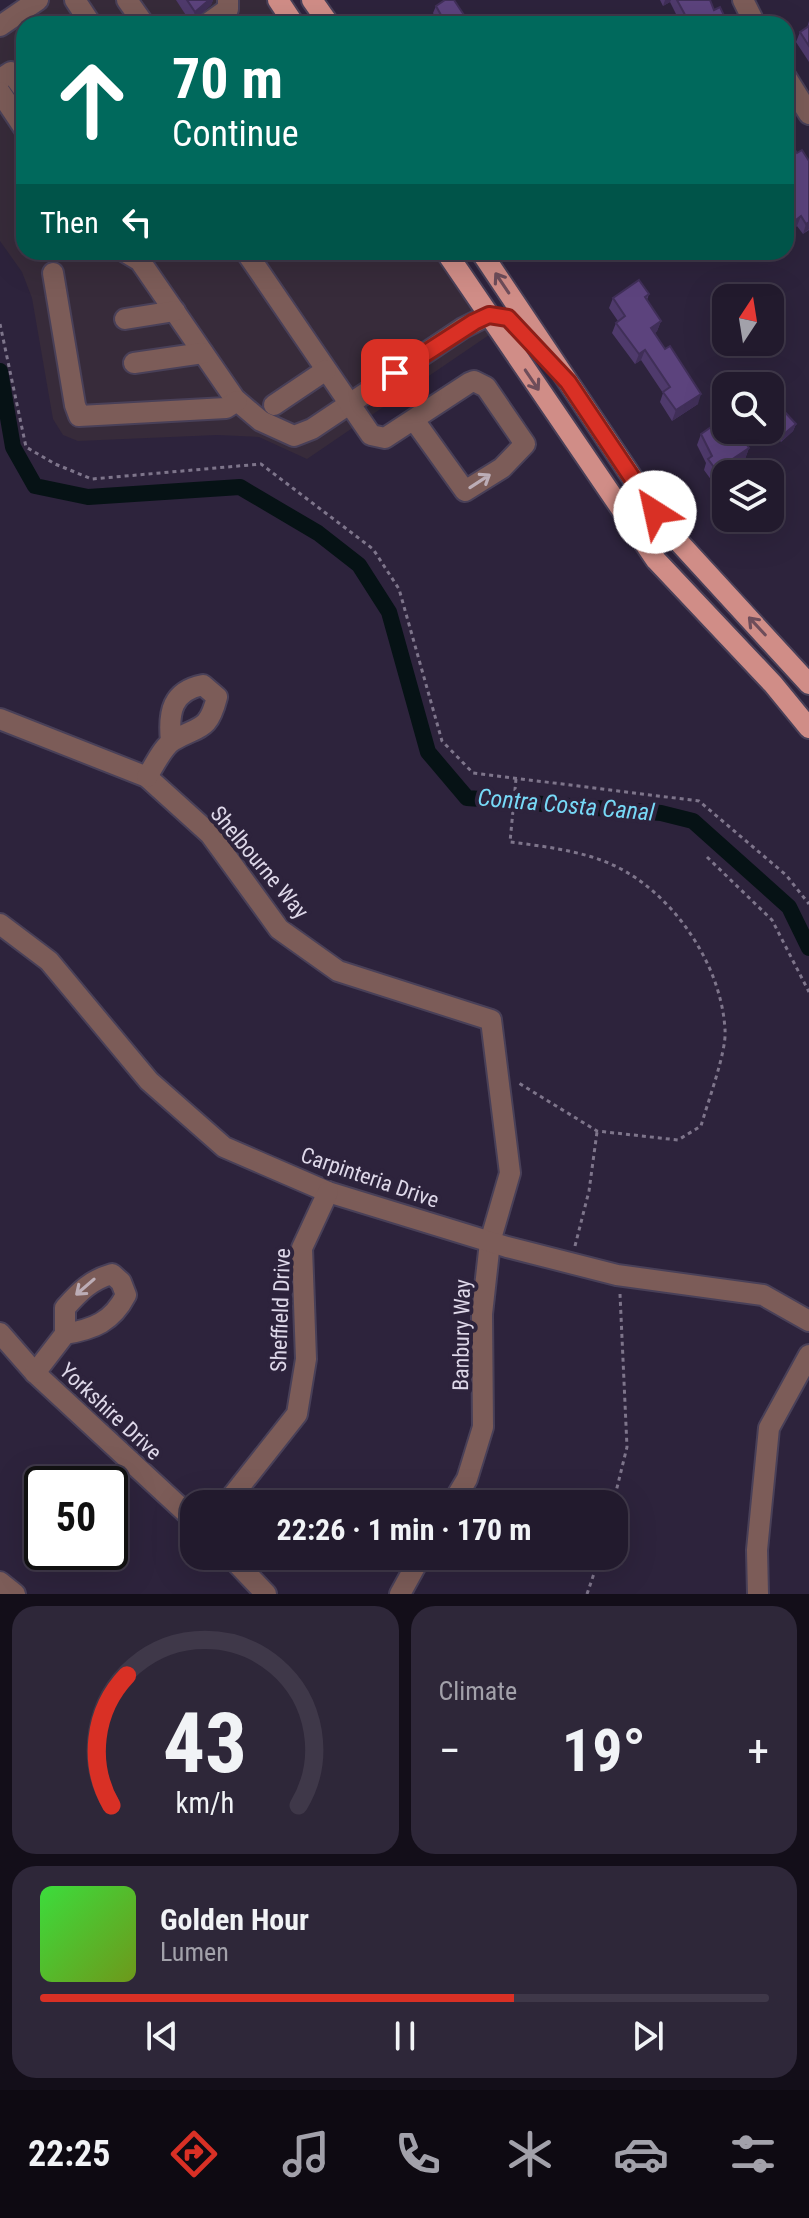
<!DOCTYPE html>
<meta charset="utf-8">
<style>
:root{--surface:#221a2d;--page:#2e2739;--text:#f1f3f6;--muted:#a2a1aa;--line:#3f3849;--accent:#d93025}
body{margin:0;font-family:"Roboto Condensed",sans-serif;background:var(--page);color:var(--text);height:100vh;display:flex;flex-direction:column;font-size:30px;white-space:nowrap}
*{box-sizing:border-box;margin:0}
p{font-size:26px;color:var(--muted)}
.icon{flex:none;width:44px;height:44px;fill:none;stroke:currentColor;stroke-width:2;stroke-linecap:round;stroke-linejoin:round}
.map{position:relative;height:1594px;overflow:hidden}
.panel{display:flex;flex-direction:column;gap:12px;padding:12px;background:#130e19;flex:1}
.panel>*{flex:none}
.hud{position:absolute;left:16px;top:16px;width:778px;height:244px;border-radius:24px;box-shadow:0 8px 32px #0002,0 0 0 2px var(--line);background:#00695c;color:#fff;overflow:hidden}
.needle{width:52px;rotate:12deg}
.tools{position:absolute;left:712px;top:284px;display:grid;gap:16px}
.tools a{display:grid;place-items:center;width:72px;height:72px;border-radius:16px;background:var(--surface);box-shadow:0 8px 32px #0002,0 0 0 2px var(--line);font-size:40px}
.speed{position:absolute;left:24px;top:1466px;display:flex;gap:16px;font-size:40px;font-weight:700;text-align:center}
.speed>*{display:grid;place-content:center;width:104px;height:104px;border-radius:50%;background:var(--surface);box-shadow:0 8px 32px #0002,0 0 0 2px var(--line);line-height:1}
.speed .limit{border:4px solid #111;border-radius:12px;background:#fff;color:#111}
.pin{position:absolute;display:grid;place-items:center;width:68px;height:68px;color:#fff;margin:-34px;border-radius:16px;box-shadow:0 4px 12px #0006}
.me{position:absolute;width:88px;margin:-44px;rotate:325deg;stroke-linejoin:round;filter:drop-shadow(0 0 6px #0008)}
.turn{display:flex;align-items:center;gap:28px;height:168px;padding:0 24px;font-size:36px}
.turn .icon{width:104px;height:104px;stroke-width:2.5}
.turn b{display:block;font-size:56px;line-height:68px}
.then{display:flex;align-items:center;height:76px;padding:0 24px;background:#0003;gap:16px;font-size:30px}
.big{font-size:60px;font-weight:700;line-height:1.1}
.panel .card{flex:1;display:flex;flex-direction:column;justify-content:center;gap:12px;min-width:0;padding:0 28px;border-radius:24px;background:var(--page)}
.panel .dial{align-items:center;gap:0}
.dial svg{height:208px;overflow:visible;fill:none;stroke:var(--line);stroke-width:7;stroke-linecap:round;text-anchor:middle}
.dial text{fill:var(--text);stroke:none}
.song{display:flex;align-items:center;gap:24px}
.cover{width:96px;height:96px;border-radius:12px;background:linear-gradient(135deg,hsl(120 70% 55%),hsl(80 70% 35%))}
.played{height:8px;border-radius:4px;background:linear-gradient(90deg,var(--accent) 65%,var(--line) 65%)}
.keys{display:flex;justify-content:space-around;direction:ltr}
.heat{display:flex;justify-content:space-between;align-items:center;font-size:44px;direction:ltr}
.panel .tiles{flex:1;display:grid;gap:12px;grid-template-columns:1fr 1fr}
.card:last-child{grid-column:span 2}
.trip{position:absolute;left:180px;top:1490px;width:448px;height:80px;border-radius:24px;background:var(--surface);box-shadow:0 8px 32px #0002,0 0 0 2px var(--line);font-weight:700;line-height:80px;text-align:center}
.dock{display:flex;height:128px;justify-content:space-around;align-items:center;background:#0e0a12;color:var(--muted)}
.dock .icon{width:56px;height:56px}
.dock .on{color:var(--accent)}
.dock b{font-size:36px;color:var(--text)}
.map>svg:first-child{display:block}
.commercial{fill:#372b3a}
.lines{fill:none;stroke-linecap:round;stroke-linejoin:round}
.canal{stroke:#061215;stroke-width:16}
.minor-casing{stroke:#494058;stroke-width:24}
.major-casing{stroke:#494058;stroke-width:24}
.path{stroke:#7e758b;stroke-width:3;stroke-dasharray:4 4;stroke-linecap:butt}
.minor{stroke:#7c5c58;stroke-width:20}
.major{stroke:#d08d87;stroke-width:20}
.wall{fill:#4f3a6c}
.shaded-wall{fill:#402f58}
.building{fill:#5c437d;stroke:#402f58;stroke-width:2}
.oneway{stroke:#6e4d5a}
.oneway2{stroke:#bcadb6}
.route-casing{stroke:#8d1f18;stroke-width:20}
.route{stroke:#d93025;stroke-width:14}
.labels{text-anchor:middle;stroke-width:8;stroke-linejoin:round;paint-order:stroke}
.street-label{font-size:22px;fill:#ded8e9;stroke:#2d233c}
.water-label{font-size:24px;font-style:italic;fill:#77d9f7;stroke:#2d233c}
</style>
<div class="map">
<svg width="809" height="1594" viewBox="0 0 809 1594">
<rect width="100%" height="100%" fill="#2d233c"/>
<polygon class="commercial" points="47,0 268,0 284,24 24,24 24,252 435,252 489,335 307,459 259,437 217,435 78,441 63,435 53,419 32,298 22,272 0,241 0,32"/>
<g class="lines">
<polyline class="canal" points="0,371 13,447 35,486 88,497 240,487 318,533 359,565 389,612 428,752 467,798 661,813 693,821 789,907 809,948"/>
<defs>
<g id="minor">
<polyline points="75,0 91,24"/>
<polyline points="127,0 144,24"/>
<polyline points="743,0 755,24"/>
<polyline points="207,24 228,9 228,0"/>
<polyline points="0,26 38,0"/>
<polyline points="786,77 809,114"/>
<polyline points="0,79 11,72 24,90"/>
<polyline points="0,92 24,128"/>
<polyline points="125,252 140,261 235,399 261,421 294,436 312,429 463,328 489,315"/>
<polyline points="246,252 371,435 385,438 469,383 474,381 486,387 525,444 502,468 465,491 414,420"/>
<polyline points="53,273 75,405 79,416 226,408 237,401"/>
<polyline points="125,319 175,311"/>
<polyline points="134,363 203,353"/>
<polyline points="274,405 326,370"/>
<polyline points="0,719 147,777 210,834 279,929 338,971 491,1020 510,1173 490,1242 482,1314 483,1427 467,1479 452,1504"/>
<path d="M147 777C154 766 163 746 174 740 200 725 208 732 217 697L203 685C172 691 168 712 171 741"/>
<polyline points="0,924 49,961 149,1081 224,1147 328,1192 507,1247 617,1275 763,1295 809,1321"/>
<polyline points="0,1333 35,1373 194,1520"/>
<path d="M35 1373 65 1334V1308C80 1291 91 1280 112 1274L121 1282 126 1295C112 1322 94 1329 65 1334"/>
<polyline points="226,1504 297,1414 306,1359 302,1248 328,1192"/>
<polyline points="230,1556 266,1594"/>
<polyline points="0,1582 15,1594"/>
<polyline points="400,1594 421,1556"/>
<polyline points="758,1594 757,1550 769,1428 809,1355"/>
</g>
<g id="major">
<polyline points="278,0 294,24"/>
<polyline points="312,0 329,24"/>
<polyline points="446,252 656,560 773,684 809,728"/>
<polyline points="481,252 666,528 809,684"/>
</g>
</defs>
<use href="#minor" class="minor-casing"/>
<use href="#major" class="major-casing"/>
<g class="path">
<polyline points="0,324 26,447 55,464 92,479 261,464 373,549 399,589 442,741 473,773 699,801 786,875 809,904"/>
<path d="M516 779 510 842C549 847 594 852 628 873 680 904 722 970 725 1030 727 1051 707 1104 701 1126L678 1140 597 1131 517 1082"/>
<polyline points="707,857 772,920 809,992"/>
<polyline points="575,1246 589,1191 597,1132"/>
<polyline points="613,1504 627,1447 620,1294"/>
<polyline points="587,1594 600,1556"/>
</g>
<use href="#minor" class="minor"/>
<use href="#major" class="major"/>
</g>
<g class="wall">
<polygon points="176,0 213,0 211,5 191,23"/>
<polygon points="660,0 710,0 714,10 728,24 681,24 670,2 663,6"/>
<polygon points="436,6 470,24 439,24 433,13"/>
<polygon points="809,21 809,62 796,42 800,32 807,28"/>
<polygon points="786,136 797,153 809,161 809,230 803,234 797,226 793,229 786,220"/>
<polygon points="649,294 647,300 661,321 657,331 655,333 698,404 672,421 660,402 663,393 641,360 635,364 612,333 616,323 618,321 609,308 613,298"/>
<polygon points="770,419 796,424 793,431 781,442 770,429"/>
<polygon points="723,432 749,448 745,459 712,481 704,470 706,463 697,445 701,434"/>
</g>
<g class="shaded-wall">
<polygon points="209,0 213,0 211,5 191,23 195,12"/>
<polygon points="665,0 671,0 670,2 663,6"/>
<polygon points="801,216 797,226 793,229 796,220"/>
<polygon points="809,222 809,229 803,234 806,224"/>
<polygon points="661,321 657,331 647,338 651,328"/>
<polygon points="645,350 641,360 635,364 639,354"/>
<polygon points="701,394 698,404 672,421 676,410"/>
<polygon points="796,424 793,431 781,442 784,434"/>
<polygon points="749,448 745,459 712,481 716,470"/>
</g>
<g class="building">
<polygon points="187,0 209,0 195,12"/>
<polygon points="445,0 454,0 470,24 446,24 436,6"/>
<polygon points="677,0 710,0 714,10 720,7 728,24 690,24"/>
<polygon points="809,26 809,46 800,32"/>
<polygon points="786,136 797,153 802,150 809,161 809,222 806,224 801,216 796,220 786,205 786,198 791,194 786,185"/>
<polygon points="639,280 649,294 645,297 661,321 651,328 665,349 670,346 701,394 676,410 663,392 670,387 645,350 639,354 616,323 625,316 613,298"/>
<polygon points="782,409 796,424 784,434 770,419"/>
<polygon points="717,423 723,432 726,430 737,430 749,448 716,470 708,459 712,456 701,434"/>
</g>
<defs><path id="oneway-shaft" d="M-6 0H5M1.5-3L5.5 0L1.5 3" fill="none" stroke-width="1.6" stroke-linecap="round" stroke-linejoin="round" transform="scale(2)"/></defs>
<g class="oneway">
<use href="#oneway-shaft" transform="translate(502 283) rotate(-124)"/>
<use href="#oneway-shaft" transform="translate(532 380) rotate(56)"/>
<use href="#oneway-shaft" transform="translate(757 626) rotate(-133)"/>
</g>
<g class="oneway2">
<use href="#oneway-shaft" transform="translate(480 481) rotate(-33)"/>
<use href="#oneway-shaft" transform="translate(85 1287) rotate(139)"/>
</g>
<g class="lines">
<defs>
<polyline id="route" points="395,373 474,322 489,315 508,318 568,382 655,512"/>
</defs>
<use href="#route" class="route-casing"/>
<use href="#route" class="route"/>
</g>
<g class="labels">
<g class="street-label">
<text transform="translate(260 862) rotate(50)" y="8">Shelbourne Way</text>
<text transform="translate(370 1177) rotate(19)" y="8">Carpinteria Drive</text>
<text transform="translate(280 1310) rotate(-88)" y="8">Sheffield Drive</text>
<text transform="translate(461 1335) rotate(-89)" y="8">Banbury Way</text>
<text transform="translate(111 1411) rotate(43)" y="8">Yorkshire Drive</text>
</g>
<g class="water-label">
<text transform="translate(566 805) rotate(5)" y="8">Contra Costa Canal</text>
</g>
</g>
</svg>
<div class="tools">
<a><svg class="needle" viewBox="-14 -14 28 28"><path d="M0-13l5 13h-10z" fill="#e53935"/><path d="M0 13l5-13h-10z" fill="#a2a1aa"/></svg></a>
<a><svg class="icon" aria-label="search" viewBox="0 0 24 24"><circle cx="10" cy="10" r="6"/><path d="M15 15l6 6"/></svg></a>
<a><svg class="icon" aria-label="layers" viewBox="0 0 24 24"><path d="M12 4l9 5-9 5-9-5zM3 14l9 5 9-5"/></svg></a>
</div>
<div class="speed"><div class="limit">50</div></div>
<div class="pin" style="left:395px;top:373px;background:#d93025"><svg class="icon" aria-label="arrive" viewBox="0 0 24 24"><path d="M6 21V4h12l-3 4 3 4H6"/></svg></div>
<svg class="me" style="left:655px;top:512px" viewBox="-20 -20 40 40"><circle r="19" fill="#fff"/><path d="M0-13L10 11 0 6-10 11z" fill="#d93025"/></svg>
<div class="trip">22:26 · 1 min · 170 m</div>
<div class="hud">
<div class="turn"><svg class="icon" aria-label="ahead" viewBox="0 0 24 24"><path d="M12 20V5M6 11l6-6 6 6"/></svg><div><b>70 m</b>Continue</div></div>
<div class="then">Then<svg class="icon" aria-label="left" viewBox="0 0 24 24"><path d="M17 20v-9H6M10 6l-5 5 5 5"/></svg></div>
</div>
</div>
<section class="panel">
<div class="tiles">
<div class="card dial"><svg viewBox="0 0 100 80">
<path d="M14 69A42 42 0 1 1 86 69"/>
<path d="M14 69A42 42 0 0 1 20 19" stroke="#d93025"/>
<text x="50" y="56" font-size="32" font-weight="700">43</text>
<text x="50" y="72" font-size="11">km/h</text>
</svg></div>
<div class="card"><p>Climate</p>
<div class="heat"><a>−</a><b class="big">19°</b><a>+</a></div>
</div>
<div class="card">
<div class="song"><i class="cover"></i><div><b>Golden Hour</b><p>Lumen</p></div></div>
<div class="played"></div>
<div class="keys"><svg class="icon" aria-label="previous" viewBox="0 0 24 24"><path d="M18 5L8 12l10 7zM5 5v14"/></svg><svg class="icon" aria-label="pause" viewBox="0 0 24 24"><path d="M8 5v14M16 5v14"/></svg><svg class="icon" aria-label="next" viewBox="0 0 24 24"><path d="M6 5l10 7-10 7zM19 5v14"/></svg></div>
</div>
</div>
</section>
<nav class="dock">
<b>22:25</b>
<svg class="icon on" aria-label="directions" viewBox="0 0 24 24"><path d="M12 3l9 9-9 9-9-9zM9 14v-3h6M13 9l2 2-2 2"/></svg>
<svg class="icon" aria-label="music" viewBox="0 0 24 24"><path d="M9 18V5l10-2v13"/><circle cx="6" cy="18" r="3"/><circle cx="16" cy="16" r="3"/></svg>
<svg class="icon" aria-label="phone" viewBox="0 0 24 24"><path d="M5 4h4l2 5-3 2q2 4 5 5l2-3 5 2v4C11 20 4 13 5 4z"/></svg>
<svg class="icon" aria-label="climate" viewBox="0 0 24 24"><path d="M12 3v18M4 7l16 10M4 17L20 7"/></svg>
<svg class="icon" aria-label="car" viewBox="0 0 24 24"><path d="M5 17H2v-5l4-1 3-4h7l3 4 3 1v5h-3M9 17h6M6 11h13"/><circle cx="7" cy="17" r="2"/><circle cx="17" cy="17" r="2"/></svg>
<svg class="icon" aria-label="filters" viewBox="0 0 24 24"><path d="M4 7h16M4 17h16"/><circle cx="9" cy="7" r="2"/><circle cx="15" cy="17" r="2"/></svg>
</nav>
